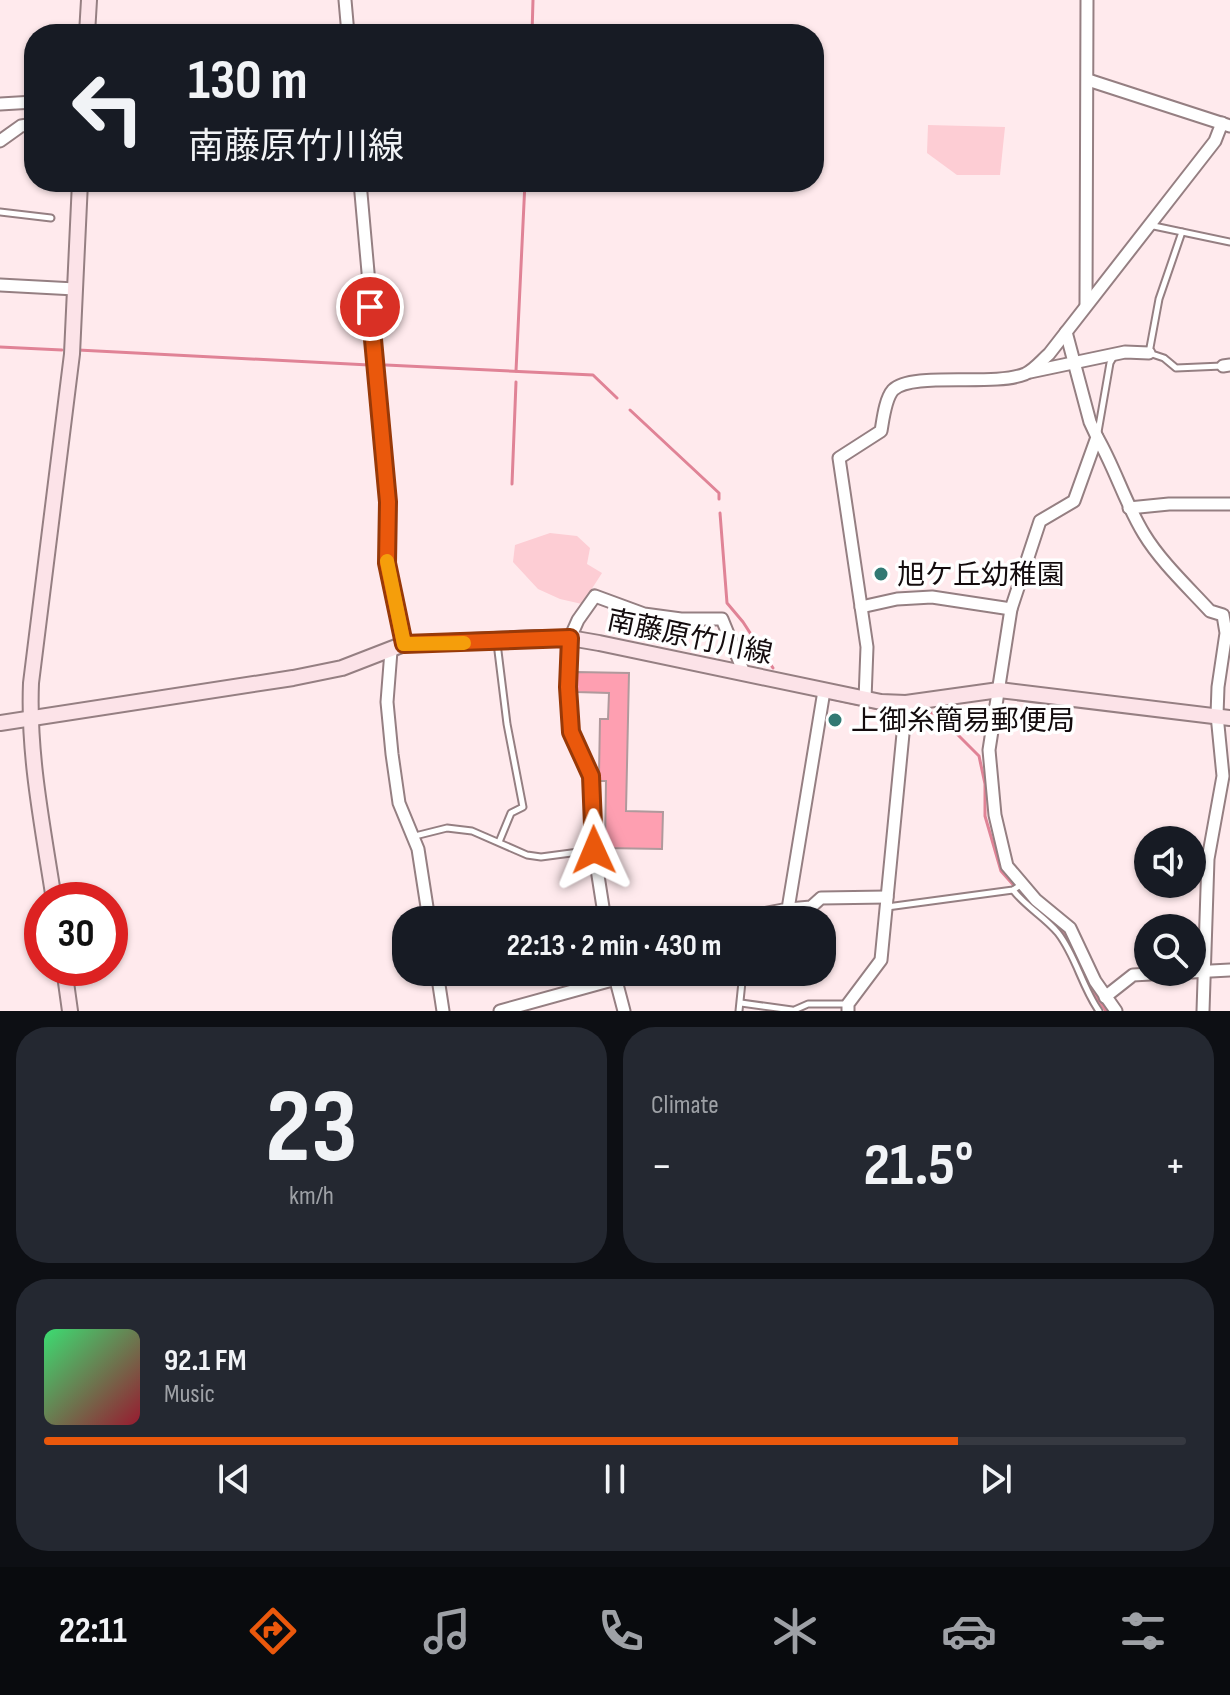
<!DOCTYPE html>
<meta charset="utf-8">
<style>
:root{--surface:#171b24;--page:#242831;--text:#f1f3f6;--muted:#9ea1a6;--line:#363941;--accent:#ea580c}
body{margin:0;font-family:"Sofia Sans Condensed","Noto Sans JP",sans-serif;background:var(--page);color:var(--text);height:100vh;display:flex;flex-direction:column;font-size:30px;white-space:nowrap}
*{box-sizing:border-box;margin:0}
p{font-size:26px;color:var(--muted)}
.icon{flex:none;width:44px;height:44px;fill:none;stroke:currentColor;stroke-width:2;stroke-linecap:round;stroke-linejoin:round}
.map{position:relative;height:1011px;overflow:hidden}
.drawer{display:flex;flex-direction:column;gap:16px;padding:16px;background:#0d0f14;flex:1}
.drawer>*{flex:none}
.banner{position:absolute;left:24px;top:24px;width:800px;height:168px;border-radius:32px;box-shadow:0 2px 6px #0004;background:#171b24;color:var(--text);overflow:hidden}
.buttons{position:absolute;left:1134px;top:826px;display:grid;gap:16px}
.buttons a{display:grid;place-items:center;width:72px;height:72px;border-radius:50%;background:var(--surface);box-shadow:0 2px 6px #0004;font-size:40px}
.speed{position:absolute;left:24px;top:882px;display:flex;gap:16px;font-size:40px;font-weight:700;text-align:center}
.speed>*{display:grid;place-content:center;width:104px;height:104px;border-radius:50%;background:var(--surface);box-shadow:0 2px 6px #0004;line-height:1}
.speed .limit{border:12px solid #d22;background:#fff;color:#111}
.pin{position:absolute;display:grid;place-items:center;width:68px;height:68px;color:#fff;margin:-34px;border:4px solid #fff;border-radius:50%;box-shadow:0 2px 8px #0007}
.me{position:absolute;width:88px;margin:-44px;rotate:359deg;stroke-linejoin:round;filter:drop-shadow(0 0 6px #0008)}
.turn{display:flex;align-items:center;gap:28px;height:168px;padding:0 32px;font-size:36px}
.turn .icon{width:104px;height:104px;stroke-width:2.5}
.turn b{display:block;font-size:56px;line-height:68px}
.big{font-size:60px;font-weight:700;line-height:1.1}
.drawer .widget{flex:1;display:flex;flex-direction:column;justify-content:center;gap:12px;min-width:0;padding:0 28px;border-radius:32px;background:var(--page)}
.drawer .dial{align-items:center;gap:0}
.dial b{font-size:104px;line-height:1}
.song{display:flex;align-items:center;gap:24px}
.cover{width:96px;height:96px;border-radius:12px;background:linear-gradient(135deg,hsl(140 70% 55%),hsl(350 70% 35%))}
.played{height:8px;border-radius:4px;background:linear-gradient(90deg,var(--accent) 80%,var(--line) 80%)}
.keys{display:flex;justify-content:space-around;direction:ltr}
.heat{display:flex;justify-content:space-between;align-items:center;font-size:44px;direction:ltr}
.drawer .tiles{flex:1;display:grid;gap:16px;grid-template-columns:1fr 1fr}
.widget:last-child{grid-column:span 2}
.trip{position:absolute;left:392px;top:906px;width:444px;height:80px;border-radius:32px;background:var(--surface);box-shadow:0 2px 6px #0004;font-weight:700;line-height:80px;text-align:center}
.dock{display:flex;height:128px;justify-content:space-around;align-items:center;background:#090b0e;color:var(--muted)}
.dock .icon{width:56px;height:56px}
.dock .active{color:var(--accent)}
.dock b{font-size:36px;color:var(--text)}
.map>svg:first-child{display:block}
.green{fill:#fdcdd4}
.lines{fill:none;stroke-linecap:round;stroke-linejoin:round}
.stream{stroke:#e08396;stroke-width:3}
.building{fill:#fe9fb1;stroke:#b0999c;stroke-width:2}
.lane-casing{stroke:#957f82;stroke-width:9}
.street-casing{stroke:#957f82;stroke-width:15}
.secondary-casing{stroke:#957f82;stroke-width:18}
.lane{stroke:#fff;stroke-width:5}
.street{stroke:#fff;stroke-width:11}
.secondary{stroke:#fce3e8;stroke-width:14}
.route-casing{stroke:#983908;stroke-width:20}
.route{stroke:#ea580c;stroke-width:14}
.slow{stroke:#f59e0b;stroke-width:14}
.poi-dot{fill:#327973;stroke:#fff;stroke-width:3}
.labels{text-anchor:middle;stroke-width:7;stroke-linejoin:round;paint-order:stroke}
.poi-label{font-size:28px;fill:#140c0e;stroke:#fff;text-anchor:start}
.street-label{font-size:28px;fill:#140c0e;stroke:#fff}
</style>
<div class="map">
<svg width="1230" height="1011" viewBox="0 0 1230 1011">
<rect width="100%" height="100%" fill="#ffeaed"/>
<g class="green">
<polygon points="928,125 1005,127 1000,175 957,175 927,153"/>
<polygon points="550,533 577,536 590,548 587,564 602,573 582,604 560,599 538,589 513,562 515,545"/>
</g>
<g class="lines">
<g class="stream">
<polyline points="532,34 533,0"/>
<polyline points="0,347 62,350"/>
<polyline points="78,350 369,365"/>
<polyline points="386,365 593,375 617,398"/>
<polyline points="516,371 525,182"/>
<polyline points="630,410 719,493 719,499"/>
<polyline points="512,484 516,382"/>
<polyline points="720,513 727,603 743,622 773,668"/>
<polyline points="828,698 902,714"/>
<polyline points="911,713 936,713 979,756 985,784 985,816 1001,871 1025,898 1062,930 1095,995 1106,1011"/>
</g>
</g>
<polygon class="building" points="577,672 629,673 626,811 663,812 662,849 605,848 606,781 600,781 599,774 600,719 608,719 609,693 577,692"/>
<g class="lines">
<defs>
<g id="lane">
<polyline points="0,212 51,218"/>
<polyline points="1149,225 1230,242"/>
<polyline points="1182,232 1159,299 1149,353 1164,358 1176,368 1222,366"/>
<polyline points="1098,432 1110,363 1114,356"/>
<polyline points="497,643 507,724 523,807 511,813 499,842"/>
<polyline points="415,836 447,828 472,831 527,855 541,857 594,850"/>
<path d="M1013 890C1026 907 1045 917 1058 933 1076 956 1082 987 1099 1011"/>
<polyline points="887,907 1013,890 1022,884"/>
<polyline points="741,1003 792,1010"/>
<polyline points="739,1011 743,972"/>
<polyline points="792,1011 808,1004 848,1004"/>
</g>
<g id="street">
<polyline points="345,0 348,34"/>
<polyline points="1088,80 1230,126"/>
<polyline points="0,104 34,102"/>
<polyline points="0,141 21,126 34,124"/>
<polyline points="360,182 387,486 387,563 404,644"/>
<polyline points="0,285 75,289"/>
<polyline points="1086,304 1087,0"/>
<polyline points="1066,332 1090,422 1097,437 1074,501 1040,521 1011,609 989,750 995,815 1007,866 1036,900 1070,928 1095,981 1116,1011"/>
<polyline points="1223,366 1230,365"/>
<polyline points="1030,372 1125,352 1149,353"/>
<path d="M1097 437C1115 468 1125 503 1144 534 1161 562 1188 587 1210 611L1223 615 1226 633 1218 687 1217 715 1223 776 1208 859 1203 1011"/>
<polyline points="1129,508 1169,504 1230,504"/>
<polyline points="861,607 897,599 932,597 1011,609"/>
<polyline points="391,651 387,702 392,754 399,803 418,849 429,920"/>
<path d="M865 699 867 647 839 458 881 431C883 420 885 399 893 390 912 371 993 387 1025 374 1034 370 1041 361 1049 354L1215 141 1222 123"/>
<polyline points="788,909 811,907 821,898 887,897"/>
<polyline points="605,920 594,850 591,776 571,732 568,687 570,638 578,620 595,596 644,614 681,619 722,619 744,673"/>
<polyline points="733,920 788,909 824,691"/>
<polyline points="437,972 443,1011"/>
<polyline points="1192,972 1230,970"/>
<polyline points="614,973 624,1011"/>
<polyline points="1105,997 1133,975 1185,972"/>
<polyline points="500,1011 616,979"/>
<polyline points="848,1011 848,1004 881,960 906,703"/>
</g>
<g id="secondary">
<polyline points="87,34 89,0"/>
<polyline points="0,723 293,678 342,668 404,644 535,638 570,638 599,643 881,702 906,703 999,690 1230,718"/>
<path d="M54 900C43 828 28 756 31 683L72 354 80 182"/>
<polyline points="64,968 70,1011"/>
</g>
</defs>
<use href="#lane" class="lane-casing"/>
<use href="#street" class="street-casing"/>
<use href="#secondary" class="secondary-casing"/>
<use href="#lane" class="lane"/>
<use href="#street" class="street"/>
<use href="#secondary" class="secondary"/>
</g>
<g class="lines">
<defs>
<polyline id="route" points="370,307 388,502 387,563 404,644 570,638 568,687 571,732 591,776 594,850"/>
</defs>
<use href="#route" class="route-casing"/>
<use href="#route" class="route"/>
<polyline class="slow" points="387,561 404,644 464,643"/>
</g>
<g class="poi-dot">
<circle cx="881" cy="574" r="8"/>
<circle cx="835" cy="720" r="8"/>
</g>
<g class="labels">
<g class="poi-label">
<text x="897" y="584">旭ケ丘幼稚園</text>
<text x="851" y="730">上御糸簡易郵便局</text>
</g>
<g class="street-label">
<text transform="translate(690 636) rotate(12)" y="10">南藤原竹川線</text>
</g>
</g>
</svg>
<div class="buttons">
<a><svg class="icon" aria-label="sound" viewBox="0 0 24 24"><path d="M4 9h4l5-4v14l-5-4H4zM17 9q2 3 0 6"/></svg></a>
<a><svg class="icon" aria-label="search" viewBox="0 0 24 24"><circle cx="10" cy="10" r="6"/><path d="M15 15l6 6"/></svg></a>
</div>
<div class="speed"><div class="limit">30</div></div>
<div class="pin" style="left:370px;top:307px;background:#d93025"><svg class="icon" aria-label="arrive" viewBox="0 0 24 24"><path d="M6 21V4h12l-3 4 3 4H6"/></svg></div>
<svg class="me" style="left:594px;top:850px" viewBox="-20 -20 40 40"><path d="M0-17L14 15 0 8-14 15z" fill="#ea580c" stroke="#fff" stroke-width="4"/></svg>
<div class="trip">22:13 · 2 min · 430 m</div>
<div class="banner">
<div class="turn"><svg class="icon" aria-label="left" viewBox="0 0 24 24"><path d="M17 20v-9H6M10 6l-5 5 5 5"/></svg><div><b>130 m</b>南藤原竹川線</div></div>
</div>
</div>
<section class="drawer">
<div class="tiles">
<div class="widget dial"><b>23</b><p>km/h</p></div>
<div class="widget"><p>Climate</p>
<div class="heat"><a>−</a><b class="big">21.5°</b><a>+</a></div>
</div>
<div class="widget">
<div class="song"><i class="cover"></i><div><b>92.1 FM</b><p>Music</p></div></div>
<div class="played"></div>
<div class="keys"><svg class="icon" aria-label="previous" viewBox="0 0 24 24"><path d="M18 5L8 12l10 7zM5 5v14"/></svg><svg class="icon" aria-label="pause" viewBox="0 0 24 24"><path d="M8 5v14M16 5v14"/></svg><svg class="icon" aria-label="next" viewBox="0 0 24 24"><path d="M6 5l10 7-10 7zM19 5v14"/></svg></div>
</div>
</div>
</section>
<nav class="dock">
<b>22:11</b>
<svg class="icon active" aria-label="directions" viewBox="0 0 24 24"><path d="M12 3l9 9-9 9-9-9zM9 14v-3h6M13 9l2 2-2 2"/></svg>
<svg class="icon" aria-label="music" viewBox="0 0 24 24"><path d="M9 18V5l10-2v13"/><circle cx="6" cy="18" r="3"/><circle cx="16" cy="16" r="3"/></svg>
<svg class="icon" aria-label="phone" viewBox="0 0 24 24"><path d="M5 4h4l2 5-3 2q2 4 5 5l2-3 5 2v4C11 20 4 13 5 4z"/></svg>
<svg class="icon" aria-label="climate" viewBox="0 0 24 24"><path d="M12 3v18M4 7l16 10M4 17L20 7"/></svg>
<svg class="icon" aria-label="car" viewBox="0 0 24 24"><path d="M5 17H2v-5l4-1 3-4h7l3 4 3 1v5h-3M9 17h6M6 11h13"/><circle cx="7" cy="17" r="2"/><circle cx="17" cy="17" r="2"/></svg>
<svg class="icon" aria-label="filters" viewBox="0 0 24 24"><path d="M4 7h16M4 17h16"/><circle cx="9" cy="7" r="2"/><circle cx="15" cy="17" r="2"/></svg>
</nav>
